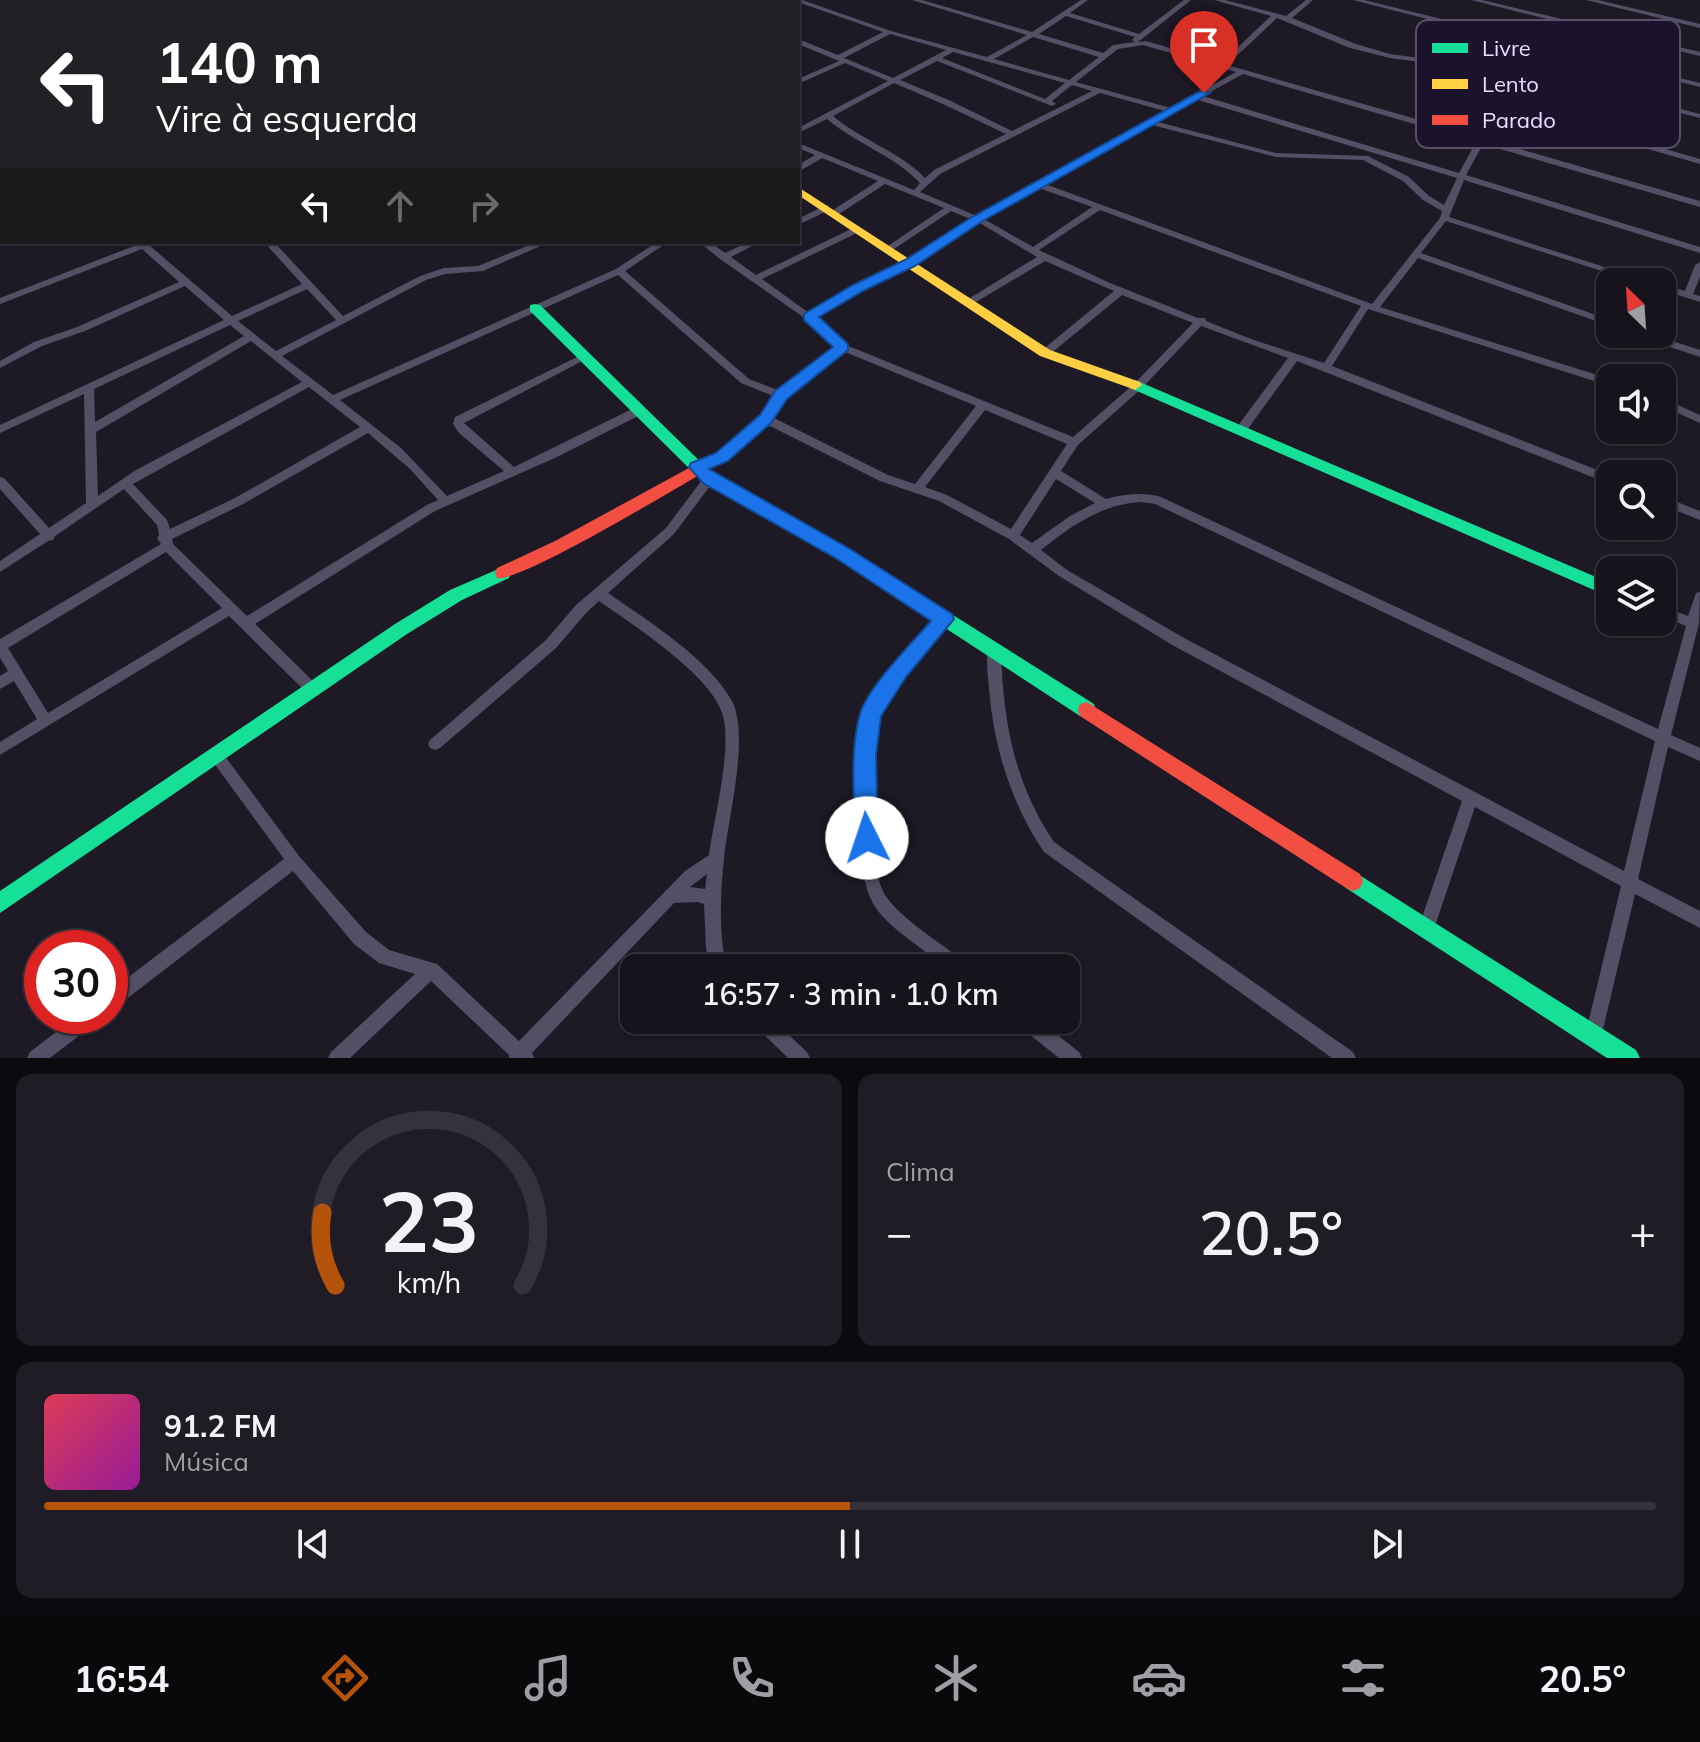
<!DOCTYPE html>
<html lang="pt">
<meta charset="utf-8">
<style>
:root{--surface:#16131c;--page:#1f1c25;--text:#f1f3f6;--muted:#9e9ea3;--line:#35323b;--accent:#b45309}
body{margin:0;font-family:Mulish,sans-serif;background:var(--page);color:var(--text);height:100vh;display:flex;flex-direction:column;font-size:30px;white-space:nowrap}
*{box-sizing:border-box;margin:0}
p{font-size:26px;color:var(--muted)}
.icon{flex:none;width:44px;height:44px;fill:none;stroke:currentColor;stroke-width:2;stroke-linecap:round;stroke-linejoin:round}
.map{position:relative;height:1058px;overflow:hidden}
.details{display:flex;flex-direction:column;gap:16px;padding:16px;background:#0c0a0f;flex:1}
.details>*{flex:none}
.top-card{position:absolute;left:0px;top:0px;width:800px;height:244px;box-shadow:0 2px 6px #0004,0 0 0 2px var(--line);background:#202124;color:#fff;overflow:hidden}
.needle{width:52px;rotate:335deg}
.controls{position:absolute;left:1596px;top:268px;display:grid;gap:16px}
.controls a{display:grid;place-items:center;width:80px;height:80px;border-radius:16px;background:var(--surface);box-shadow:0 2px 6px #0004,0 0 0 2px var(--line);font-size:40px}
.speed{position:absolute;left:24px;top:930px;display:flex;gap:16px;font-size:40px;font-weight:700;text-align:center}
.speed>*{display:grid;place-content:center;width:104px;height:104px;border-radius:50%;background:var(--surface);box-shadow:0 2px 6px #0004,0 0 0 2px var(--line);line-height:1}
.speed .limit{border:12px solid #d22;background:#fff;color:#111}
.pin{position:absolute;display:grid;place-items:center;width:68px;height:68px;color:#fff;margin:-82px -34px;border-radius:50% 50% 50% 0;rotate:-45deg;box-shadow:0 0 8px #0007}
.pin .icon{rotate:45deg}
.me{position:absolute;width:88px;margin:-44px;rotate:356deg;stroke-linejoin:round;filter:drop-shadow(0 0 6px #0008)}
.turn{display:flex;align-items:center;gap:28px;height:168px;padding:0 24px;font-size:36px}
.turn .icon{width:104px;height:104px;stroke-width:2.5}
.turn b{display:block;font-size:56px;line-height:68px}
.lanes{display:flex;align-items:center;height:76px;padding:0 24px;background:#0003;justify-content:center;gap:40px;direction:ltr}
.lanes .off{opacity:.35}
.big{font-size:60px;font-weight:600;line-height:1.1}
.details .card{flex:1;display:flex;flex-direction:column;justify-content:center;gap:12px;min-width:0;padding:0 28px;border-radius:16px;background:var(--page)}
.details .dial{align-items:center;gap:0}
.dial svg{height:208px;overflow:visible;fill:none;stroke:var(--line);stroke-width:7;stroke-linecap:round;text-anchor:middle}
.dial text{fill:var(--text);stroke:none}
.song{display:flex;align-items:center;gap:24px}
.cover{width:96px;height:96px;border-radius:12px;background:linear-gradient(135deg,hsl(350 70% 55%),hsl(300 70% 35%))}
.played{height:8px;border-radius:4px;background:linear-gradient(90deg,var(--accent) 50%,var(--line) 50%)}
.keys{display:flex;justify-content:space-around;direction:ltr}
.heat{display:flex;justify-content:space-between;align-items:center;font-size:44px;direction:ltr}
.details .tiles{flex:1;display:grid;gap:16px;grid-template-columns:1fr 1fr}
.card:last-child{grid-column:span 2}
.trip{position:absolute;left:620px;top:954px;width:460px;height:80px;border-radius:16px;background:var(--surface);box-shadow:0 2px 6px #0004,0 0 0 2px var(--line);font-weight:600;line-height:80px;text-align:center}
.dock{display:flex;height:128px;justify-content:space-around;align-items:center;background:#09080b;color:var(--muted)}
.dock .icon{width:56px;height:56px}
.dock .current{color:var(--accent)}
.dock b{font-size:36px;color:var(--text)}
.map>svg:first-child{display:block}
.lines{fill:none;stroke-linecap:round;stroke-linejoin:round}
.street{fill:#534f65;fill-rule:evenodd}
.fast{fill:#16e098;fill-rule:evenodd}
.slow{fill:#ffcf43;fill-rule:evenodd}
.jam{fill:#f24e42;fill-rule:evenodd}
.route{fill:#1a73e8;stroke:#114b97;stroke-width:2}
.key{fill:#1b132b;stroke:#58506a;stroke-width:2}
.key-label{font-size:22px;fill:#e7defd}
</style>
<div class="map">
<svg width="1700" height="1058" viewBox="0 0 1700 1058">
<rect width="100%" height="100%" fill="#1d1925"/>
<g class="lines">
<g class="street">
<rect x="127" y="0" width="6" height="2"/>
<polygon points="239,0 246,0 248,2 241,2"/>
<polygon points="296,0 306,0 304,2 294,2"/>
<polygon points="339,0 346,0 348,2 341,2"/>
<polygon points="538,0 545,0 547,2 540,2"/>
<polygon points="605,0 612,0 614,2 607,2"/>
<polygon points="700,0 709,0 707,2 698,2"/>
<path d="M792 0H802L891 31 987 57 1027 35 912 0H922L1032 32 1081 0H1088L1070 13 1139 34 1184 0H1191L1138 42 1146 41 1221 63 1271 16 1214 0H1225L1286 16 1306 0H1313L1292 18 1356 44 1390 54 1525 72 1541 48 1353 0H1364L1543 44 1555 26 1551 20 1471 0H1482L1700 52V56L1559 22 1561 26 1549 46 1700 83V87L1547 49 1534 71 1700 114V118L1533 75 1511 107 1524 108 1700 159V164L1520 112 1507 111 1485 139 1700 201V207L1483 144 1466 175 1700 247V253L1464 180 1449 217 1651 282H1636L1446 221 1421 253 1610 320V326L1418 258 1380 307 1610 379V386L1368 309 1332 366 1610 475V484L1297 361 1245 433H1237L1235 430 1237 427 1288 358 1201 326 1142 388 1078 445 1061 471 1106 499C1125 494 1142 492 1161 497L1658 729 1686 626 1662 616V606L1688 616 1696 593 1700 592 1699 623 1671 735 1700 748V761L1668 747 1638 879 1700 911V928L1635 894 1600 1042 1594 1045 1588 1042 1585 1036 1621 886 1475 807 1432 935 1426 937 1420 935 1418 929 1462 801 1174 646 1059 576 1009 539 939 501 880 481 762 422 761 419 762 416H770L888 475 915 484 976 406 838 349 806 319 720 259 699 242H710L725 253 748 242H760L731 257 756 275 853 228H859V232L762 279 809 313 855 286 907 261 970 219 951 211 888 253 883 250 885 248 944 208 885 184 836 216H830V212L878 181 822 158 798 172V165L815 155 798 148V143L914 190 920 183C894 155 856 144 827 119L798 133V128L888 81 845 63 798 84V79L839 61 798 44V39L838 55 883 32ZM1066 16 1135 37 1132 40 1135 42 1113 45 1103 53 1039 34ZM1277 18 1350 48 1390 58 1523 76 1507 102 1479 137 1227 65ZM890 34 946 50 893 78 844 58ZM1033 37 1099 57 1069 80 994 59ZM1143 45 1236 72 1171 108 1076 82 1118 49ZM953 52 1065 83 1045 99 942 58ZM937 61 1052 106 1056 104 1052 101 1072 85 1092 91 1012 131 951 101 900 80ZM1243 74 1476 142 1459 173 1203 96ZM894 83 945 105 1006 134 934 170 925 178C899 151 861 140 833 116ZM1100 93 1165 111 977 216 920 192 940 174ZM1198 100 1457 178 1444 205 1429 196 1409 177 1368 156 1276 153 1158 122ZM1152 125 1276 157 1363 160 1403 181 1423 200 1442 211 1440 218 1372 304 1045 184ZM1039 188 1092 207 1033 247 984 219ZM1100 210 1361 306 1324 363 1251 339 1206 321 1205 318H1198L1110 283 1039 250ZM978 222 1037 257 965 301V305H971L1045 261 1114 291 1041 351V355H1049L1122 295 1193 323 1134 384 1073 437 846 345 815 317 861 290 913 265ZM985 410 1067 444 1011 529 947 495 925 487ZM1056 479 1095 503 1070 516 1032 543 1020 535ZM1140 502 1155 504 1655 741 1624 871 1184 638 1067 570 1041 550C1071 526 1100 505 1140 502Z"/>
<polygon points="1586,0 1598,0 1700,24 1700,28"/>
<rect x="0" y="18" width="2" height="4"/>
<rect x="0" y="99" width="2" height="5"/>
<polygon points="0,201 2,202 2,209 0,208"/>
<polygon points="826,205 829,206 829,210 798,225 798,219"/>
<rect x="0" y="216" width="2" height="6"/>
<path d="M144 242H157L150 246 232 316 302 284 264 242H274L343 316 420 276 444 268 478 266 537 242H550L483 271 445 274 426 280 282 356 333 395 616 269 657 242H668L625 271 749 379 785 393 786 395 781 399 741 383 618 275 340 400 401 448 447 496 504 471 459 433 453 424 455 417 579 356H587L588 358 464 423 514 467 636 407H644L645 410 644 413 557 457 435 511 255 624 317 685 319 689 317 693 312 695 307 693 229 616 0 755V742L37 719 14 681 0 689V676L8 671 0 658V639L161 544 157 538 159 535 157 525 124 489 55 536 53 540 48 541 0 572V561L40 534 0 489V477L4 478 49 528 86 503 84 394 0 433V425L224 320 185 286 85 331 42 346 0 368V361L34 342 77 327 179 282 142 249 0 304V298ZM307 289 336 320 276 351 238 321ZM230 325 244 336 95 422 94 389ZM251 341 302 382 136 470 98 496 96 432ZM309 387 360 427 235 498 170 529 167 520 133 484ZM368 433 410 469 438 500 427 505 247 616 173 544 172 539 243 504ZM166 552 222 608 48 713 8 648Z"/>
<polygon points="1700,262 1700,277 1693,294 1700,296 1700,302 1662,290 1662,284 1685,291 1695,265"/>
<polygon points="1636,334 1651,334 1700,350 1700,357 1637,336"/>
<polygon points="1662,398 1700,415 1700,423 1662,406"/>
<path d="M709 475 713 476 715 479 713 482 674 534 608 593C647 620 709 659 732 701 750 736 728 818 724 859 720 896 719 931 726 968H710L706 948 704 904 698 902 674 903 532 1053 534 1058H509V1055L431 981 350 1058H328L331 1052 415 974 379 963 354 944 293 871 116 1007 110 1009V991L284 859 211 759 209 755 211 751 216 749 221 751 299 856 366 932 389 950 437 964 519 1041 685 871 709 855C714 818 732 751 723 716 714 677 632 624 599 601L586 613 556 648 440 748 435 750 430 748 428 744 430 740 546 640 576 605 666 528 705 476ZM707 874 705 889 690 887Z"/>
<polygon points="1662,496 1700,511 1700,520 1662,505"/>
<path d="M945 614 950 615 951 619 950 623C926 649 890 681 878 714 866 744 868 868 885 895 901 919 942 944 965 962L967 968C940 968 940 963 919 947 904 935 884 922 874 905 853 870 851 757 863 717 875 677 913 645 940 615Z"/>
<path d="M994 645 999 646 1001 650C1003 721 1014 783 1054 842L1353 1052 1356 1058H1332L1044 852C1011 803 994 748 989 689 988 676 985 659 989 646Z"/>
<polygon points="77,1016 99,1016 97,1022 50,1058 27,1058 30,1052"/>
<polygon points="753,1020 773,1020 807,1052 810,1058 788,1058 755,1026"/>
<polygon points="1017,1020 1039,1020 1079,1052 1082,1058 1059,1058 1019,1026"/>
</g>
<g class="fast">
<polygon points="535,304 540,305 714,475 850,550 1094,704 1096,710 1094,716 1087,718 1080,716 838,558 704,483 530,311 530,305"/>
<polygon points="842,343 849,347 847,350 786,398 771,422 727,461 711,466 706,465 703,461 706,457 717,453 761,416 776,392"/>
<polygon points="1135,380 1610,583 1610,597 1130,388 1128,385"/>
<polygon points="503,567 509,568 511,573 509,578 462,600 407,634 0,913 0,891 395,624 450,590"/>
<polygon points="1353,871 1636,1050 1640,1058 1607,1058 1346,888 1343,881 1346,874"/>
</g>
<polygon class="slow" points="798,187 1050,350 1140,382 1142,385 1135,390 1130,388 1040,356 798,195"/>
<g class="jam">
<path d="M711 456 719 461 716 465C687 482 518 584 497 578L495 573 497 568 555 541Z"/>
<polygon points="1087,702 1360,874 1363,881 1360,888 1353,891 1346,888 1080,716 1078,710 1080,704"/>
</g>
</g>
<path class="route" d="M1200 91 1210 93 981 222 915 266 863 291 819 317 848 344V350L787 399 771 423 728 461 709 469 850 549 952 614 954 619 906 677 881 716 876 755 878 838 875 845 867 849 859 845 855 838C855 798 849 753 860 714 868 687 912 643 931 621L837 559 703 483 689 467 691 463 716 453 760 415 775 391 833 347 804 320V314L853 285 905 260 972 217Z"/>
<rect x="1416" y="20" width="264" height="128" rx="12" class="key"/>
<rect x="1432" y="43" width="36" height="10" fill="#16e098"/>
<rect x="1432" y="79" width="36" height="10" fill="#ffcf43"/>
<rect x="1432" y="115" width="36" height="10" fill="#f24e42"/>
<g class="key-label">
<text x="1482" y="56">Livre</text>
<text x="1482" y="92">Lento</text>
<text x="1482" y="128">Parado</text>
</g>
</svg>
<div class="controls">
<a><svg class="needle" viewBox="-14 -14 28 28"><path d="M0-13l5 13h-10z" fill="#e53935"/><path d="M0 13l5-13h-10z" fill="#9e9ea3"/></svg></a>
<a><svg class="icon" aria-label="sound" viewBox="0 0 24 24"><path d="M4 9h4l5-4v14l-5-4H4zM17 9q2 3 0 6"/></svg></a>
<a><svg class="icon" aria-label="search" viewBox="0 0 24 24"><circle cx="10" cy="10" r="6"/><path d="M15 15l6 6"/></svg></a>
<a><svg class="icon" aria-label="layers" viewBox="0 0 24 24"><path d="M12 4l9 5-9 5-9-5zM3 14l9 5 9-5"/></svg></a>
</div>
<div class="speed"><div class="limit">30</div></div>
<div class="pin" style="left:1204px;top:93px;background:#d93025"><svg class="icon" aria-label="arrive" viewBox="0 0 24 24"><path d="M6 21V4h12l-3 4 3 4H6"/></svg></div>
<svg class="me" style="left:867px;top:838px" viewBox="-20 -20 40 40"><circle r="19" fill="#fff"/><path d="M0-13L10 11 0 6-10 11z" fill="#1a73e8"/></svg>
<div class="trip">16:57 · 3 min · 1.0 km</div>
<div class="top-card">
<div class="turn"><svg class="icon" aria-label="left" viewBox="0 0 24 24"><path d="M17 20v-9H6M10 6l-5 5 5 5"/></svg><div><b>140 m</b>Vire à esquerda</div></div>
<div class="lanes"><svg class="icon" aria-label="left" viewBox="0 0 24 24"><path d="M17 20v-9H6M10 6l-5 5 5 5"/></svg><svg class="icon off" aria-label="ahead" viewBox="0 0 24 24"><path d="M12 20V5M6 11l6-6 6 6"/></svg><svg class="icon off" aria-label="right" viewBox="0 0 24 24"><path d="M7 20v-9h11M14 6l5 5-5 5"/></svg></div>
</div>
</div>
<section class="details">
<div class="tiles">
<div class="card dial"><svg viewBox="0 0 100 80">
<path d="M14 69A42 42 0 1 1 86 69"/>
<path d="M14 69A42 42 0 0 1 9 41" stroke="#b45309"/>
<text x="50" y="56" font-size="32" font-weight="700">23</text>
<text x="50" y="72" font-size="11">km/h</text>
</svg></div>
<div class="card"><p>Clima</p>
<div class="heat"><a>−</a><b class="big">20.5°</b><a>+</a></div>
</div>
<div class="card">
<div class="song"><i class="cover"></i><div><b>91.2 FM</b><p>Música</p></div></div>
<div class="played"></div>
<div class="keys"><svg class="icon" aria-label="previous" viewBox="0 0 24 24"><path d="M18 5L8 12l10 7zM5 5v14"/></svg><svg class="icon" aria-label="pause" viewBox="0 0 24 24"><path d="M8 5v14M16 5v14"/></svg><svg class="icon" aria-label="next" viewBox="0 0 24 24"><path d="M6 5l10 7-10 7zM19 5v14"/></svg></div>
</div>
</div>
</section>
<nav class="dock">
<b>16:54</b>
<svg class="icon current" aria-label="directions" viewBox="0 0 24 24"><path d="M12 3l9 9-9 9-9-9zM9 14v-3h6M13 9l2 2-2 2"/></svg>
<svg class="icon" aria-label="music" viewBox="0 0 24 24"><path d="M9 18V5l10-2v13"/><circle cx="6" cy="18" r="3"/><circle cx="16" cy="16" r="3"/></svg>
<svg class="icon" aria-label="phone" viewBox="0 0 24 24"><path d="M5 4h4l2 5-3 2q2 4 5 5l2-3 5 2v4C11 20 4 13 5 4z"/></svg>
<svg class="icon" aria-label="climate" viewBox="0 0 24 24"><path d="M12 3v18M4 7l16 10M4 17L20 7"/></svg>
<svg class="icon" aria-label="car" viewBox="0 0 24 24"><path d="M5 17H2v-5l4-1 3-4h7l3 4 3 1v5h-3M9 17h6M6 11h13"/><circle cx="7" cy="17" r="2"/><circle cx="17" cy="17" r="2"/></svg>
<svg class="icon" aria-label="filters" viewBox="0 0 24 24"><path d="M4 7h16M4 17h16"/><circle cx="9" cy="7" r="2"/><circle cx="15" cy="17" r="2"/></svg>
<b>20.5°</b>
</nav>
